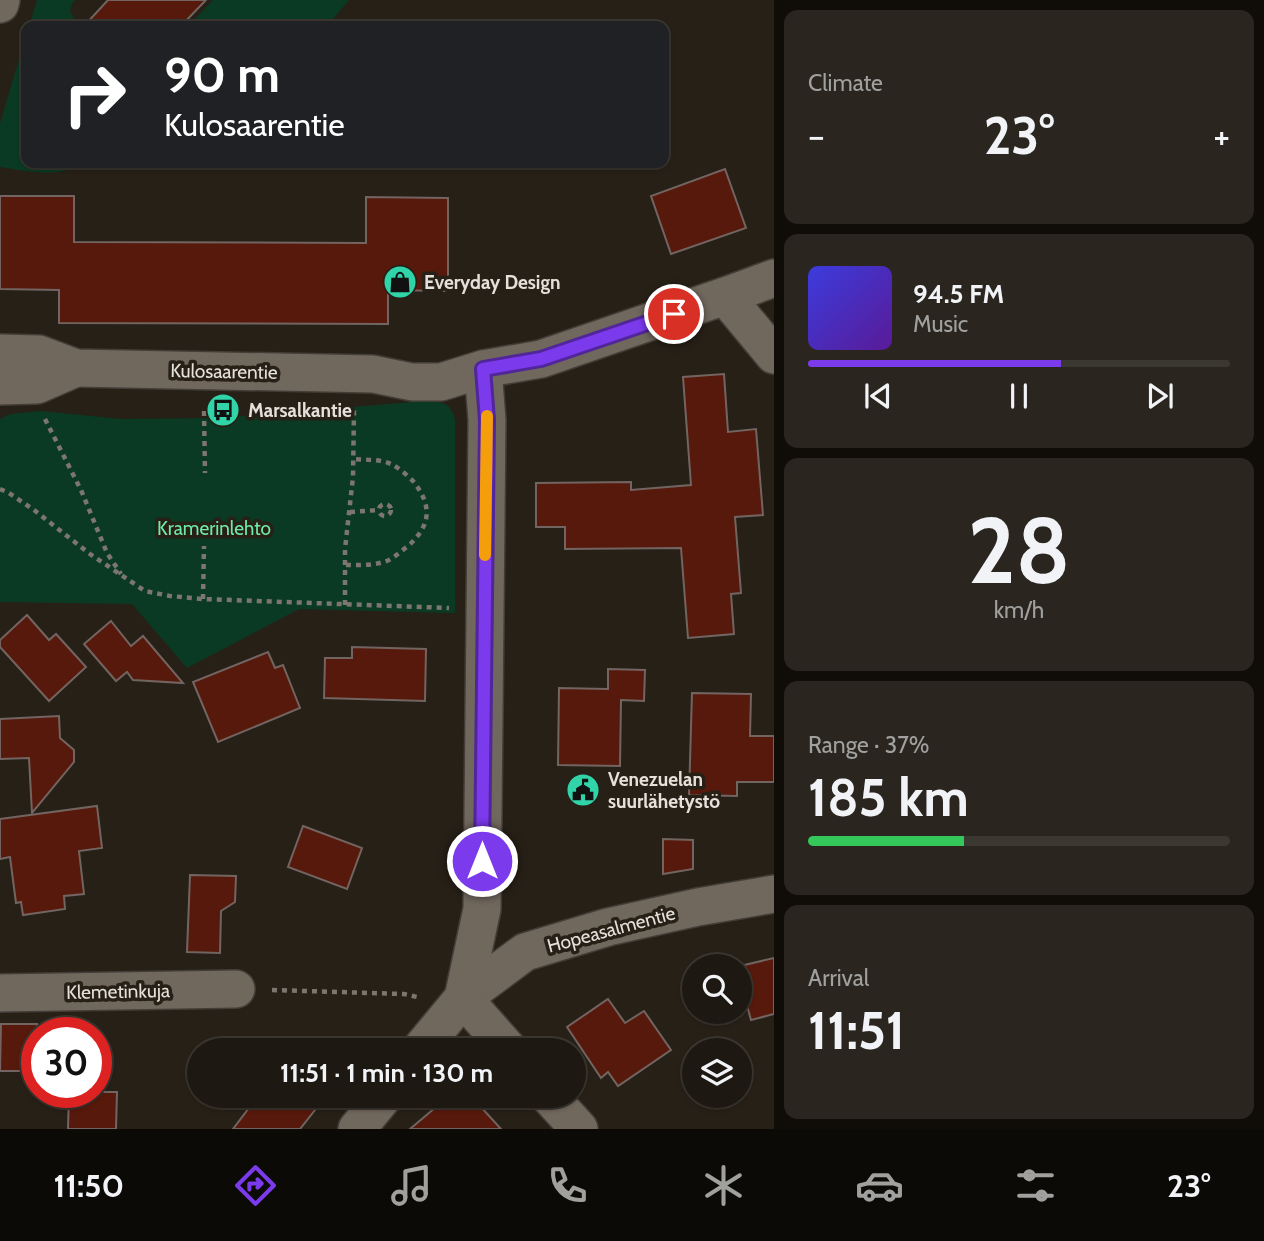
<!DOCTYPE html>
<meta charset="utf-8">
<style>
:root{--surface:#1d1811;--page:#2a251f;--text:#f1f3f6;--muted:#a0a09f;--line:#3b3731;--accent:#7c3aed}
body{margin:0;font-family:Cabin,sans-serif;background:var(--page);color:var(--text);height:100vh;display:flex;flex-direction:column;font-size:26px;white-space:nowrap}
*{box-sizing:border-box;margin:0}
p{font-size:23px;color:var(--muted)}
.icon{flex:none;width:38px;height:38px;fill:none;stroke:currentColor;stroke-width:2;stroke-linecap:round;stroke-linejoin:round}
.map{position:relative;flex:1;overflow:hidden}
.side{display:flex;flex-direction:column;gap:10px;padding:10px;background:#100d09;width:490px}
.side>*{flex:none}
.banner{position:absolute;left:21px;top:21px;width:648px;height:147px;border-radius:14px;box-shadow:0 2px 5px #0004,0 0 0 2px var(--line);background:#202124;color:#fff;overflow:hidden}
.buttons{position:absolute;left:682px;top:954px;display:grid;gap:14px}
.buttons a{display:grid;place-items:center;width:70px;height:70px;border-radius:50%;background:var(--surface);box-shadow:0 2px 5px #0004,0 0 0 2px var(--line);font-size:35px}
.speed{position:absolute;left:21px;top:1017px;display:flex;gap:14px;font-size:35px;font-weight:700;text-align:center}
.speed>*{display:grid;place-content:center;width:91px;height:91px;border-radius:50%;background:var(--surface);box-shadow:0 2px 5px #0004,0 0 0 2px var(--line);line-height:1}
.speed .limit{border:10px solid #d22;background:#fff;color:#111}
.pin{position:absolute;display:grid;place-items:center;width:60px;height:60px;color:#fff;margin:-30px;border:4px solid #fff;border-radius:50%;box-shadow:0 2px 7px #0007}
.me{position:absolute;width:77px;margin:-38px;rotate:0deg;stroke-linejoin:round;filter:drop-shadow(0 0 5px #0008)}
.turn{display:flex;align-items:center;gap:24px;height:147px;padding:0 28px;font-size:32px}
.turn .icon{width:91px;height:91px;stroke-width:2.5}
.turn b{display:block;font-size:49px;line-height:60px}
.big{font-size:52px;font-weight:700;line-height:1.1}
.side .widget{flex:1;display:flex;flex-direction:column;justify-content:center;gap:10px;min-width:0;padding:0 24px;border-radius:14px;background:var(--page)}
.side .dial{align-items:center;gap:0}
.dial b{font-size:91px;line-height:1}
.song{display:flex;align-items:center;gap:21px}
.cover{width:84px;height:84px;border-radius:10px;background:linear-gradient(135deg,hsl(240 70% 55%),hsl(270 70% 35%))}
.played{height:7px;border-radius:4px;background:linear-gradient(90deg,var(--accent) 60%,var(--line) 60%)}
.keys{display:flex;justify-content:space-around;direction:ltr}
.heat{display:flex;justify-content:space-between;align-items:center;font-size:38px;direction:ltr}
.charge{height:10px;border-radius:5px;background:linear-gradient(90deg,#34c759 37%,var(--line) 0)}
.trip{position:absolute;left:187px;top:1038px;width:399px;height:70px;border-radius:35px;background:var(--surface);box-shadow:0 2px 5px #0004,0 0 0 2px var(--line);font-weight:700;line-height:70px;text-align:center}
.tabs{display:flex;height:112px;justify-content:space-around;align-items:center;background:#0c0a07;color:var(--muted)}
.tabs .icon{width:49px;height:49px}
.tabs .selected{color:var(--accent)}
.tabs b{font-size:32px;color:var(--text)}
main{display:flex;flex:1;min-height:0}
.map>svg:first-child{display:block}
.green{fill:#0a3a23}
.building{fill:#57190b;stroke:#726461;stroke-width:2}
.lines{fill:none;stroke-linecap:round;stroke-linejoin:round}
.minor-casing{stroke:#433d37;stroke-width:40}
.path{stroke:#7c766e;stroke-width:4.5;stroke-dasharray:5 5;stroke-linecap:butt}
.minor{stroke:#70675d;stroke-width:37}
.route-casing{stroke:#51269a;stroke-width:18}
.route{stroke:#7c3aed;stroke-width:12}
.slow{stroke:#f59e0b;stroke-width:12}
.labels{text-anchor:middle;stroke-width:7;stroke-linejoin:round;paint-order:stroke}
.poi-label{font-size:19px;font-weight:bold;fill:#e5e0da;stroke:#272017;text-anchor:start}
.street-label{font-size:19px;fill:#e5e0da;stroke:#272017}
.park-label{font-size:19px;fill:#6feba7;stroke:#272017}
</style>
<main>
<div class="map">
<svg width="774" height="1129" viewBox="0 0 774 1129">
<rect width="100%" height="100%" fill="#272017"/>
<g class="green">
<polygon points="37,0 75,0 72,4 70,11 74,18 82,26 29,26"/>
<polygon points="213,0 349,0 327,26 188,26"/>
<path d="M26 36V163H83C59 179 27 171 0 167V123Z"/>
<path d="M424 401C442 403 449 400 455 419V613L299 609 187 668 132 604 0 602V419L10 414 41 411 121 419 220 418Z"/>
</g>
<g class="building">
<polygon points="108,0 206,0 181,26 84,26"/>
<polygon points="725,169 746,228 671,254 651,196"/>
<polygon points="0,196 74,196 74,242 366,243 366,197 448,198 448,291 388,290 388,324 59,323 59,290 0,289"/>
<polygon points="724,374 728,432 756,429 763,515 735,517 741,593 731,594 734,634 688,638 681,548 565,549 565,527 536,527 536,483 631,482 631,490 691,485 683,377"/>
<polygon points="27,615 49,640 56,634 86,667 49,701 0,647 0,640"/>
<polygon points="111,621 131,646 143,636 183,683 133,680 127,672 116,681 84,644"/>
<polygon points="352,647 426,649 425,701 324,698 325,658 352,658"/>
<polygon points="268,652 275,668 283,665 300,708 218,742 193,682"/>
<polygon points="608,669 645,670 644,701 621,700 620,766 558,765 559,688 608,689"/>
<polygon points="692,693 751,694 750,736 774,736 774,782 737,782 737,796 689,795"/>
<polygon points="59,716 60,738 74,750 74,762 32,813 29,758 0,759 0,719"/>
<polygon points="97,806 102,848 79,851 84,894 64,896 65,909 23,915 21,902 16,903 10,857 0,859 0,819"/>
<polygon points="303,826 362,848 347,889 288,867"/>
<polygon points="663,839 693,840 693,869 663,874"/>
<polygon points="190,875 236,876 235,902 221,911 220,953 187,952"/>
<polygon points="774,958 774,1014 751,1020 740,980 740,966"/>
<polygon points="608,999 625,1023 644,1011 671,1050 618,1086 608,1072 601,1078 567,1027"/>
<polygon points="1,1024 37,1024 37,1071 0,1071"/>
<polygon points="69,1092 117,1092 116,1129 68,1129"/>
<polygon points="258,1096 326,1096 300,1129 233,1129"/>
<polygon points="449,1096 471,1096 501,1129 410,1129"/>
</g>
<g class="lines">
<defs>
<g id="minor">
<polyline points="0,4 1,0"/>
<polyline points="725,296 774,355"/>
<polyline points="0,353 39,354 76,368 373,374 412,382 441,382 483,369 541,359 725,296 774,278"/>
<polyline points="0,386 37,385 76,368"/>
<polyline points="0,993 236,989"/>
<polyline points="463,998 525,952 608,927 698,907 774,894"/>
<polyline points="463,998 509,1050"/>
<polyline points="420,1050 463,998 482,909 487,420 483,369"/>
<polyline points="549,1096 579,1129"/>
<polyline points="357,1129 384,1096"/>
</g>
</defs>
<use href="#minor" class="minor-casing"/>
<g class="path">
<polyline points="204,411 205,473"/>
<polyline points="45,419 81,490 107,553 121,574"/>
<polyline points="0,489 9,493 34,510 90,554 145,591 170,596 203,599 449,608"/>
<circle cx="385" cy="510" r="6"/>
<polyline points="350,512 379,510"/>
<path d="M346 565C360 565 375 566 389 560 395 557 401 551 407 547 431 526 433 506 413 481 407 475 399 468 391 464 380 459 366 460 353 459"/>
<polyline points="203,599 204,546"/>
<polyline points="345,605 345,549 353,477 354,410"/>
<polyline points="272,990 404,994 417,997"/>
</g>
<use href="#minor" class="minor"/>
</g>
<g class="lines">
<defs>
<polyline id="route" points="482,861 487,420 483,369 541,359 674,314"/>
</defs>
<use href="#route" class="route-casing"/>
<use href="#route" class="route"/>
<polyline class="slow" points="485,555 487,416"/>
</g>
<defs>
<symbol id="shop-disc" viewBox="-11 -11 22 22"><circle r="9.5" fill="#31d4a9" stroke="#272017"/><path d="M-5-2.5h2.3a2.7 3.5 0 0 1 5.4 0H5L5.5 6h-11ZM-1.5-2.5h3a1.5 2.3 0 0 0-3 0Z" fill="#111"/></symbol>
<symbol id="bus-disc" viewBox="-11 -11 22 22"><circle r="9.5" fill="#31d4a9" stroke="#272017"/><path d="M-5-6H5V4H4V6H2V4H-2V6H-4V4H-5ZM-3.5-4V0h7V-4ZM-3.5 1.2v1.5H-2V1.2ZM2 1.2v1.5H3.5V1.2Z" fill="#111"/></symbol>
<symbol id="civic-disc" viewBox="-11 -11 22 22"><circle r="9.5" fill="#31d4a9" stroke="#272017"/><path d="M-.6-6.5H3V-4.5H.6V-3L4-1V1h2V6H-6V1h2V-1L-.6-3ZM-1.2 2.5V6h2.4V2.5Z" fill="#111"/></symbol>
</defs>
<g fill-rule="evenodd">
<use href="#shop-disc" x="381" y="263" width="38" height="38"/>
<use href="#bus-disc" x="204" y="391" width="38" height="38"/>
<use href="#civic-disc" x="564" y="771" width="38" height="38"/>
</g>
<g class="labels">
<g class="poi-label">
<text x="424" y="289">Everyday Design</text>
<text x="248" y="417">Marsalkantie</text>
<text x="608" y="786">Venezuelan<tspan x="608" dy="22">suurlähetystö</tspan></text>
</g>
<g class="street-label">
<text transform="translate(224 371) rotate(1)" y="7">Kulosaarentie</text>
<text transform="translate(611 929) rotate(-15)" y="7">Hopeasalmentie</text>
<text transform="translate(118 991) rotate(-1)" y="7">Klemetinkuja</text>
</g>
<g class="park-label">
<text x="214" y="535">Kramerinlehto</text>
</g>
</g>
</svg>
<div class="buttons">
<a><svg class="icon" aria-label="search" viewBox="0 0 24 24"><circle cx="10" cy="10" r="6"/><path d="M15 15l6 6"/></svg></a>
<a><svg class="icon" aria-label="layers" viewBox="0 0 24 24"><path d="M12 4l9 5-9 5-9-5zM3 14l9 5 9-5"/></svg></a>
</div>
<div class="speed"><div class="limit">30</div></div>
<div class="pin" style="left:674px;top:314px;background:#d93025"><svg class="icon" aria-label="arrive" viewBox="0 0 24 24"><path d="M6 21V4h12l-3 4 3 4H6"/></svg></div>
<svg class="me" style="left:482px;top:861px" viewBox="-20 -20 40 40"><circle r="17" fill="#7c3aed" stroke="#fff" stroke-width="3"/><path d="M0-11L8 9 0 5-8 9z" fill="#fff"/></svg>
<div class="trip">11:51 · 1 min · 130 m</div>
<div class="banner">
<div class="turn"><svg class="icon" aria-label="right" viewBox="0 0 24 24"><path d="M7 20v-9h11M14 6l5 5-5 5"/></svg><div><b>90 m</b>Kulosaarentie</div></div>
</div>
</div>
<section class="side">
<div class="widget"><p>Climate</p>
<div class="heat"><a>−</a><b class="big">23°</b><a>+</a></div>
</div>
<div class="widget">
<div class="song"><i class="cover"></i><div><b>94.5 FM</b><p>Music</p></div></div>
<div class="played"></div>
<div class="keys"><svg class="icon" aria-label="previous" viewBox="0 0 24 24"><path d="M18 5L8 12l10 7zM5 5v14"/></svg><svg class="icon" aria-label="pause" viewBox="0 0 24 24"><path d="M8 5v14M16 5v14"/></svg><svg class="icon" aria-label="next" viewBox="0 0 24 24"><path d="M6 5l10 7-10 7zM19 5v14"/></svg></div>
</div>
<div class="widget dial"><b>28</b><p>km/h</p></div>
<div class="widget"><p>Range · 37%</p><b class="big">185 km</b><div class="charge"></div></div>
<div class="widget"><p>Arrival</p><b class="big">11:51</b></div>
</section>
</main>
<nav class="tabs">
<b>11:50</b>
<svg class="icon selected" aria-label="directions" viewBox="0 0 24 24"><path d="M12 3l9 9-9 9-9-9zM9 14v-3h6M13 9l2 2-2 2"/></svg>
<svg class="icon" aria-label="music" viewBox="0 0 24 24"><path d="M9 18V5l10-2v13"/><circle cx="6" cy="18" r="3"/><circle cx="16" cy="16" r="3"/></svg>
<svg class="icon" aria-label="phone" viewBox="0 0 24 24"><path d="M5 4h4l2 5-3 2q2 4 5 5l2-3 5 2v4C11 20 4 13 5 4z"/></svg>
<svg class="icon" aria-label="climate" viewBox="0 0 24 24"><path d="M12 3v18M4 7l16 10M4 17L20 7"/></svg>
<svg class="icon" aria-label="car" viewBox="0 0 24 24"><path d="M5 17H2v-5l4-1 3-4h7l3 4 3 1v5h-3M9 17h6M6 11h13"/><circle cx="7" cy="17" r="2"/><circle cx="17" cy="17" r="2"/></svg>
<svg class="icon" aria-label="filters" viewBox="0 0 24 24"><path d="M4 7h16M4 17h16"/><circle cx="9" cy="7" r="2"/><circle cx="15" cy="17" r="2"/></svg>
<b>23°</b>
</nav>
